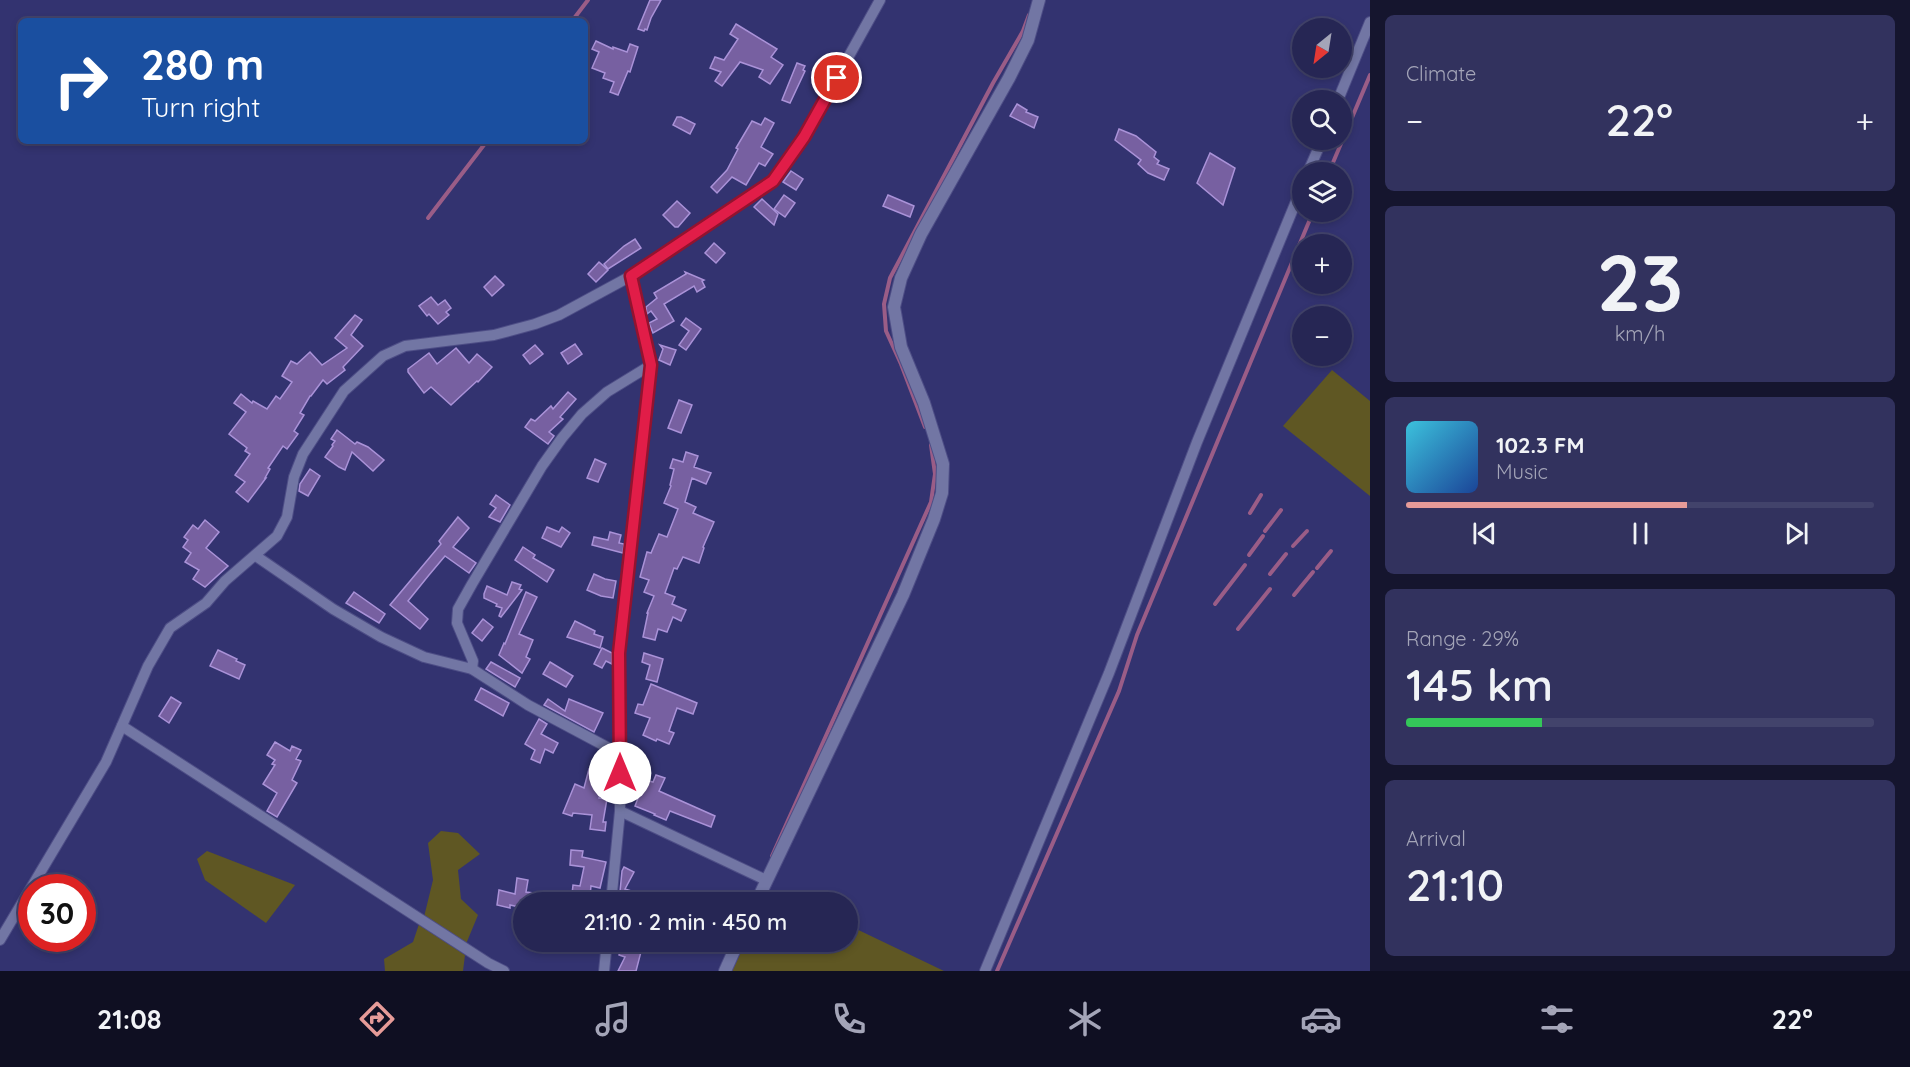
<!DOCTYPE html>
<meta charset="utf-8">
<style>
:root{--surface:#262654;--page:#32325e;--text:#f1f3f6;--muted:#a4a5b8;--line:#42436b;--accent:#e69b98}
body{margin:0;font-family:Quicksand,sans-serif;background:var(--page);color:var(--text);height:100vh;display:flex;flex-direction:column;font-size:22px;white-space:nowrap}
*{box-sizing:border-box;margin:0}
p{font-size:20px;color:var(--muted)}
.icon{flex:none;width:33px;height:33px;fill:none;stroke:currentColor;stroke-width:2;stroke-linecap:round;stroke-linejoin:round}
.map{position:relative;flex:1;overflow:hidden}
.details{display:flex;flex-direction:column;gap:15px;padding:15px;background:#15152e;width:540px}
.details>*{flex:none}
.hud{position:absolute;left:18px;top:18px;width:570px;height:126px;border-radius:9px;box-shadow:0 3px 9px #0003,0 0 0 2px var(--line);background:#1a4fa0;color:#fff;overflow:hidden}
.needle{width:39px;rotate:210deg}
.buttons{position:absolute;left:1292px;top:18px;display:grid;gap:12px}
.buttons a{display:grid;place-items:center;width:60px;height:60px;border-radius:50%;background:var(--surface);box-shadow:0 3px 9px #0003,0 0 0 2px var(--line);font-size:30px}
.speed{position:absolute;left:18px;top:874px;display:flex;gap:12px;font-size:30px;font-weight:700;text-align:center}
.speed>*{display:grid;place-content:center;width:78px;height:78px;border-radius:50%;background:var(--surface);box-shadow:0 3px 9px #0003,0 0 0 2px var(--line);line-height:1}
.speed .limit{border:9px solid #d22;background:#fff;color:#111}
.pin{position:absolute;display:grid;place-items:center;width:51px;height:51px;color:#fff;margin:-26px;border:3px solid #fff;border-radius:50%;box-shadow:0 2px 6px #0007}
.me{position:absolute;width:66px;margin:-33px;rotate:0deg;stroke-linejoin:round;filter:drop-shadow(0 0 4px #0008)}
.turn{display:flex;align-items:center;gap:21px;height:126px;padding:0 24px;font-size:27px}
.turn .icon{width:78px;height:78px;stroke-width:2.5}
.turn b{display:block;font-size:42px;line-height:51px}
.big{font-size:45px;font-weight:600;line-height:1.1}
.details .card{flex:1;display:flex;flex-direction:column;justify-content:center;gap:9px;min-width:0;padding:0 21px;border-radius:9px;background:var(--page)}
.details .dial{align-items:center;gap:0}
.dial b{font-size:78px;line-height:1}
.song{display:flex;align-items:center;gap:18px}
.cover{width:72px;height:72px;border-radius:9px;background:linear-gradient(135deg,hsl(190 70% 55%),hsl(220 70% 35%))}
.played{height:6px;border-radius:3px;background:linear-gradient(90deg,var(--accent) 60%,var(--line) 60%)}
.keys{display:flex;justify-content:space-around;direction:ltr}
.heat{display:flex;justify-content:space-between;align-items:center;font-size:33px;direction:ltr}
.charge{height:9px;border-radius:4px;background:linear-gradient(90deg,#34c759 29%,var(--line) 0)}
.trip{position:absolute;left:513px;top:892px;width:345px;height:60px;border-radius:30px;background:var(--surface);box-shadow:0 3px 9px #0003,0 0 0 2px var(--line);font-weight:600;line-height:60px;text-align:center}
.tab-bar{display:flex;height:96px;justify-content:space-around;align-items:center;background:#0f0f22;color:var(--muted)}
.tab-bar .icon{width:42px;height:42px}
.tab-bar .active{color:var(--accent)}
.tab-bar b{font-size:27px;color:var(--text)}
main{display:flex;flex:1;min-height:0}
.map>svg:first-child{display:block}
.green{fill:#5f5723}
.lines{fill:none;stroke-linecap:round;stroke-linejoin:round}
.stream{stroke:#9a5d87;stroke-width:4}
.building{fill:#7760a1;stroke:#aa92d8;stroke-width:1.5}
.minor-casing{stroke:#4e4e86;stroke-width:12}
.tertiary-casing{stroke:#4e4e86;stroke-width:14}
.minor{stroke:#7276a4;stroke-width:10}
.tertiary{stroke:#7276a4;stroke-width:12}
.route-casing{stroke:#92132f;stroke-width:15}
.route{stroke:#e11d48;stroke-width:10}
</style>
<main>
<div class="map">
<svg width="1370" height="971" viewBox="0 0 1370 971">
<rect width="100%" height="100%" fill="#333370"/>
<g class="green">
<polygon points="1332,370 1370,401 1370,496 1283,426"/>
<polygon points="441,831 458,833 480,854 458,870 461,899 478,915 466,944 424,917 433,880 428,843"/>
<polygon points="207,851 295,885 266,923 205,880 197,859"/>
<polygon points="419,924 465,955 463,971 385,971 384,959 413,942"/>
<polygon points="848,925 944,971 732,971 746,942 848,942"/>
</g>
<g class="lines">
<g class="stream">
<polyline points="572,21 588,0"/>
<polyline points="1329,172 1370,75"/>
<polyline points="428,218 487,141"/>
<polyline points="925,427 901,364 886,331 884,304 890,278 993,83 1023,31 1029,15"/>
<polyline points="1250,513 1261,495"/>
<polyline points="1265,531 1281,510"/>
<polyline points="1293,546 1307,531"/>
<polyline points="1249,555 1263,536"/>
<polyline points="1317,568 1331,551"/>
<polyline points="1270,574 1286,554"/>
<polyline points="1294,595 1313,572"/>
<polyline points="1215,604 1245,565"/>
<polyline points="1238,629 1270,589"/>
<polyline points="772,856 931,502 935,474 931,445"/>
<polyline points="997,971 1119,691 1137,635 1313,212"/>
</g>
</g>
<g class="building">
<polygon points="650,0 661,0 651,18 647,30 645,29 644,31 638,29"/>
<polygon points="736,24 777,49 771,57 783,65 770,84 759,77 763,70 740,62 722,86 715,81 721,72 710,68 715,57 724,60 738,39 730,34"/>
<polygon points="596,41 613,49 613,47 627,52 630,44 638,47 630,72 628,71 618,95 610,92 614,82 603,78 605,73 592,68 599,52 592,49"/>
<polygon points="797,63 805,66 803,70 805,71 790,103 782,100"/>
<polygon points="1017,104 1027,110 1026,112 1038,117 1034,128 1010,116"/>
<polygon points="677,117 681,117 695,124 690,134 673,125"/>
<polygon points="765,118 774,123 761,147 773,154 765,166 759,163 746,185 732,177 717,193 711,187 727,170 738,149 736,148 752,121 761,125"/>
<polygon points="1119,129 1136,136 1156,152 1154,157 1159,161 1157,164 1169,169 1164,180 1148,173 1138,164 1141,160 1115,140"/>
<polygon points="1210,153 1235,168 1223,205 1197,183"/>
<polygon points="791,171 803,179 796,190 783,182"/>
<polygon points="784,195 795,203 785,217 774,209"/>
<polygon points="888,195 914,206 910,217 883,206"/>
<polygon points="762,199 778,214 774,225 754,207"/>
<polygon points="677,201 690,213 678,227 675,227 663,215"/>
<polygon points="635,239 641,248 608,269 604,264 624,246"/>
<polygon points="714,243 725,253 716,263 705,253"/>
<polygon points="599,262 608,270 596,282 588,274"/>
<polygon points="685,272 704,280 702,281 705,287 697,292 694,286 664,304 674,321 653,333 649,323 657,319 651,311 647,314 646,307 657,298 654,293 686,274"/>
<polygon points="495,276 504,285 492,296 484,287"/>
<polygon points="431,297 438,305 445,300 451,308 446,312 449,315 438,324 429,314 427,316 419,306"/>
<polygon points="355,315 362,320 351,335 363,346 343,367 345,370 327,384 323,380 311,396 310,396 300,413 304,415 294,431 298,434 287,449 283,446 268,468 270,469 265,478 266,478 248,502 236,492 245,482 235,475 250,454 245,451 247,448 229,434 246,412 234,403 241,394 252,403 253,401 267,409 276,396 280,399 292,382 282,376 291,361 297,364 310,352 322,365 347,348 335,338"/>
<polygon points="686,318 701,329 686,350 679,345 689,331 681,325"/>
<polygon points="575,344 582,354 568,364 561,353"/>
<polygon points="535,345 543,354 530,364 523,355"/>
<polygon points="660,345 676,350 670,365 659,360 663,349"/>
<polygon points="456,348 469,363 477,354 492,367 478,382 477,381 451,405 431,387 424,393 408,372 408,369 429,353 437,364"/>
<polygon points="568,392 576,399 560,417 563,419 549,432 554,436 548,444 525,427 531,419 535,421 551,406 553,409"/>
<polygon points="679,400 692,405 681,433 668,428"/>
<polygon points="337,430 355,444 357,442 368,447 384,460 373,471 352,452 345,470 339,467 325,457 333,446 332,445 335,441 331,439"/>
<polygon points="686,452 698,456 694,467 711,473 706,484 692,478 685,502 696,507 693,513 714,522 703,547 704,548 699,563 683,557 677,569 674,568 665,593 675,597 672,604 686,610 681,621 673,617 667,632 658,629 655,640 643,637 648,613 647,613 654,596 644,592 649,580 640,577 647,552 651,553 659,534 667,537 678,509 664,503 671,486 670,485 674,469 670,468 673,459 683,462"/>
<polygon points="595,459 606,464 598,482 587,478"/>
<polygon points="310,469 320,476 308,496 299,491 300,484"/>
<polygon points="496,495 510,505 500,522 489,517 496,508 490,504"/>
<polygon points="458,517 469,528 453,547 476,563 469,573 445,556 429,575 408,601 428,619 420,629 390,605 441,544 439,541"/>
<polygon points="205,520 219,532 206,548 228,566 205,587 193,579 199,570 185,562 191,553 183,547 188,540 184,537 193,525 198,529"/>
<polygon points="547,527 559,532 562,527 570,533 561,547 542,538"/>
<polygon points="610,532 621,535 619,543 624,544 623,553 592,545 594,537 608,540"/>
<polygon points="523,547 535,555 533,558 554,570 547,582 515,560"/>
<polygon points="594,574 605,579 616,581 613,598 601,596 587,590"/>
<polygon points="512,582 521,585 519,589 522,590 501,617 499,616 502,608 496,606 497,604 484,598 484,594 487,586 507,595"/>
<polygon points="354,592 385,614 379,623 346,603"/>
<polygon points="526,592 537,597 519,634 533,640 526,657 530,659 522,673 499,655 504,643 505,644"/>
<polygon points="483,619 493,627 482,641 472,633"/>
<polygon points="575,621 595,631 594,634 603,637 600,648 567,637"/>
<polygon points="602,648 612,653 612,664 606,661 602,668 594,664"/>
<polygon points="218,650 237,659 236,661 245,665 239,679 210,666"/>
<polygon points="644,653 663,659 657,682 646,679 650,665 642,662"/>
<polygon points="491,662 520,678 515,687 486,669"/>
<polygon points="550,662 573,676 566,687 543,674"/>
<polygon points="651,684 697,703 693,714 677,708 669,731 674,733 669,744 657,739 656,741 643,735 650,718 635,713 638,704 643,705"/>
<polygon points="481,688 509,703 503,716 475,700"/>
<polygon points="171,697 181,703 169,723 159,716"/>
<polygon points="548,699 565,711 569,699 603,713 594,732 544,705"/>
<polygon points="539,719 547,724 541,734 558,743 553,753 545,749 540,763 531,759 535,750 525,744"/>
<polygon points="275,742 290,751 292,746 301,750 296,759 301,761 292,780 297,783 277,817 267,811 277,793 263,784 275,765 272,764 275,760 267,755"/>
<polygon points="589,769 604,774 599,798 607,799 603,822 606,822 605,831 590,829 592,815 573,813 572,816 563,813 575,784 584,788"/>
<polygon points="656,775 665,778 659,791 715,816 711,827 670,811 666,820 654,815 655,814 635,806 645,780 653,782"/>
<polygon points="571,850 583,851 582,857 606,862 600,888 591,886 590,896 572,894 573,885 580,886 584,867 570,865"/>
<polygon points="624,867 634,872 625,889 663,901 663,903 619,902 622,871"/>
<polygon points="517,878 528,880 526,892 533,893 531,903 524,903 524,908 510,905 510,908 497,905 499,890 515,894"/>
<polygon points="552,942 583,942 579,953"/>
<polygon points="622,942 639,942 637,946 642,948 636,971 618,971 625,957 619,955"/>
</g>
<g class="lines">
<defs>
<g id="minor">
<polyline points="1338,100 1370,22"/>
<polyline points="1308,172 1322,140"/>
<polyline points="256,556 333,609 381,637 424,657 472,669 528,705 620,754"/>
<polyline points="472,669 473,661 457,623 458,609 472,584 542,466 562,438 582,414 607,392 651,365"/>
<polyline points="122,726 488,963 504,971"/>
<polyline points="620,811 766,880"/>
<polyline points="611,903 620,811 619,653 651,365 631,276 773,181 804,137 880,0"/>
<polyline points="0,940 106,762 148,666 170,628 206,603 225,581 277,536 287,517 294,477 303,454 344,391 383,356 405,346 494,335 535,324 559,315 631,276"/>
<polyline points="604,971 607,942"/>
<polyline points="985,971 1109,673 1197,442 1302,187"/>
</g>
<g id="tertiary">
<polyline points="756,903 903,595 934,519 942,493 943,464 924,403 901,347 894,307 901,278 921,234 1009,78 1028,40 1039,0"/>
<polyline points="725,971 738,942"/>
</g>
</defs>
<use href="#minor" class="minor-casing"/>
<use href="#tertiary" class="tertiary-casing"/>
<use href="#minor" class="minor"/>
<use href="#tertiary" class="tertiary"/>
</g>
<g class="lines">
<defs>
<polyline id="route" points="620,773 619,653 651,365 631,276 773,181 804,137 837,78"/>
</defs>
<use href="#route" class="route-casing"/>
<use href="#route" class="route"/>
</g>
</svg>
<div class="buttons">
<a><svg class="needle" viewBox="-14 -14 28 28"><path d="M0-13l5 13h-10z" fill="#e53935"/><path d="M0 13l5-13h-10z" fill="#a4a5b8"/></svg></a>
<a><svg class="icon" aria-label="search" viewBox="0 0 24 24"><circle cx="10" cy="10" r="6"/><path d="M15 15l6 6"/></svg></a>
<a><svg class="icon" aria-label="layers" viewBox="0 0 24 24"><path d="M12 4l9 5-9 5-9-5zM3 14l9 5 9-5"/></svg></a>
<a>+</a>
<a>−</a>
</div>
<div class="speed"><div class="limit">30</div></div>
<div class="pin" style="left:837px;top:78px;background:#d93025"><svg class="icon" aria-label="arrive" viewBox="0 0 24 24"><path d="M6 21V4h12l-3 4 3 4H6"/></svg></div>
<svg class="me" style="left:620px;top:773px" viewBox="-20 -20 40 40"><circle r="19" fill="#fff"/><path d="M0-13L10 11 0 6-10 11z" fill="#e11d48"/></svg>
<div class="trip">21:10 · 2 min · 450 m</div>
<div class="hud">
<div class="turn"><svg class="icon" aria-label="right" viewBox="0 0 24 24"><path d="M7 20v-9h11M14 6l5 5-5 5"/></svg><div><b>280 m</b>Turn right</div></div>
</div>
</div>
<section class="details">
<div class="card"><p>Climate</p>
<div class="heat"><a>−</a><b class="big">22°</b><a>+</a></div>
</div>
<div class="card dial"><b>23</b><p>km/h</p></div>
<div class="card">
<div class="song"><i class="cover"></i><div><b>102.3 FM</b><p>Music</p></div></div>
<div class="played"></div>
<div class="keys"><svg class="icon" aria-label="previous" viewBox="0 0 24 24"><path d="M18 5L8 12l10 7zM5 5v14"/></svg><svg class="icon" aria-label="pause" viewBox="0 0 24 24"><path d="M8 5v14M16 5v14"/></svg><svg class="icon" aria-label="next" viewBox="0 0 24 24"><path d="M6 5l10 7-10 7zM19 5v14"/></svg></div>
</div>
<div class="card"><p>Range · 29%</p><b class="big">145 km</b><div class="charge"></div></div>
<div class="card"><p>Arrival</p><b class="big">21:10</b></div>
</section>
</main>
<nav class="tab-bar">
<b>21:08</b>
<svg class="icon active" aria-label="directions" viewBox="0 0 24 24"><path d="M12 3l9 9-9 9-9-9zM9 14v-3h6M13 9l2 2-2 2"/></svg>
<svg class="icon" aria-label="music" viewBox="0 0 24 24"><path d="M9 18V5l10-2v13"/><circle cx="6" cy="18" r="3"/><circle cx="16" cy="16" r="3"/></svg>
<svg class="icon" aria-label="phone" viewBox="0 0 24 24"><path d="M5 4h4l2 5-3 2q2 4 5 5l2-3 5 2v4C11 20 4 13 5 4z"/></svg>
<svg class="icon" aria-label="climate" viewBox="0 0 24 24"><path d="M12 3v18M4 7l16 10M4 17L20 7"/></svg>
<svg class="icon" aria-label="car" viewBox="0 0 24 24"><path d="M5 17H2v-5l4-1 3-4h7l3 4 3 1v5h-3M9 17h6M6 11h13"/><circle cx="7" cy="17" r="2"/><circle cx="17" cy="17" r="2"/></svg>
<svg class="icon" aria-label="filters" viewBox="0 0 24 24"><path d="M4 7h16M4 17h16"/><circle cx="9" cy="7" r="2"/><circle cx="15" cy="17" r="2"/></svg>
<b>22°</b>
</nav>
